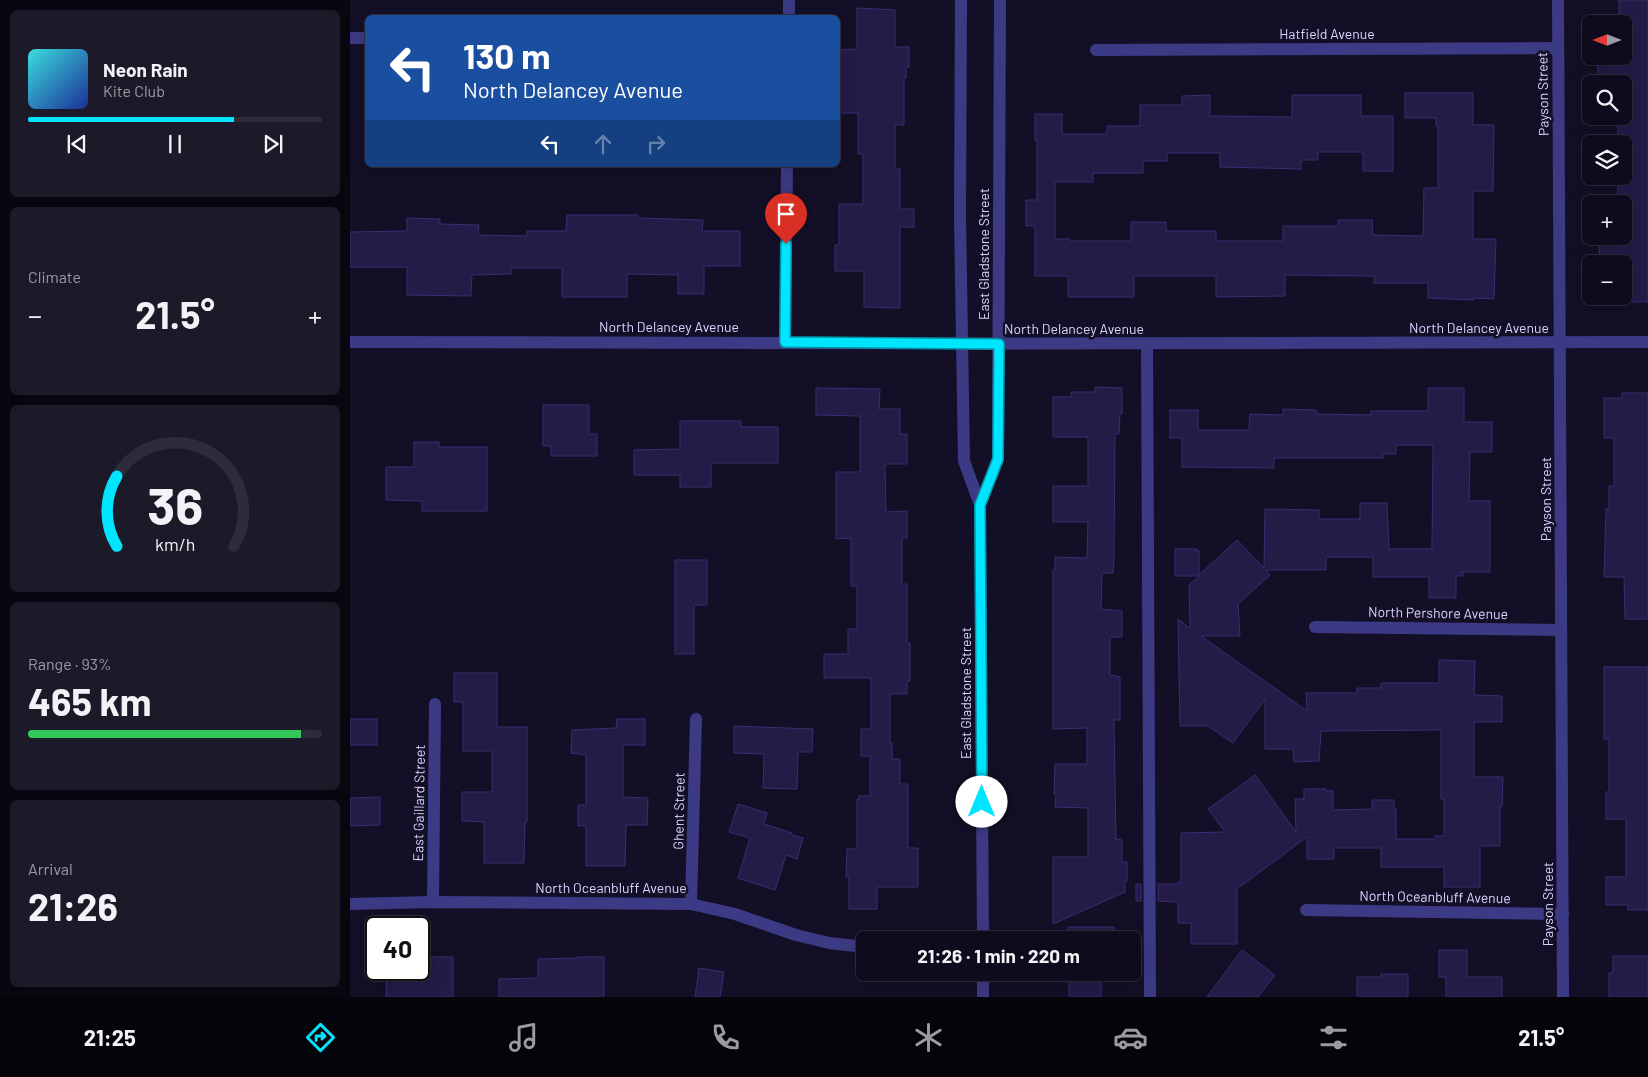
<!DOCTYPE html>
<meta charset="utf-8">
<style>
:root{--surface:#0e0b1c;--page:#1c1929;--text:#f1f3f6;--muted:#9b9ba3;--line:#2e2b3b;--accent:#00e5ff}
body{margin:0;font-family:Barlow,sans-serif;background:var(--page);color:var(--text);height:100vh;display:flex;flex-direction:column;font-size:19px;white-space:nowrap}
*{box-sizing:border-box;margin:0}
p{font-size:16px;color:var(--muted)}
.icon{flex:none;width:28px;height:28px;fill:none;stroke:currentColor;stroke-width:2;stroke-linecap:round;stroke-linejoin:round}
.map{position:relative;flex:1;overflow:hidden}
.sheet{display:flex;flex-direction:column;gap:10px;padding:10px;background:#08060f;width:350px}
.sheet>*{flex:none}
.hud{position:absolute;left:15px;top:15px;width:475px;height:152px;border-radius:8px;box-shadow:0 5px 20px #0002,0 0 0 1px var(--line);background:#1a4fa0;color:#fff;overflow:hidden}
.needle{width:32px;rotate:270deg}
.tools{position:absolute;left:1232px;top:15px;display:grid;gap:10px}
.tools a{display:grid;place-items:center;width:50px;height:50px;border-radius:8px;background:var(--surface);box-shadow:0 5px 20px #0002,0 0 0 1px var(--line);font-size:25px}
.speed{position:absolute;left:15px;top:916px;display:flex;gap:10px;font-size:25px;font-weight:700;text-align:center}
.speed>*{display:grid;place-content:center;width:65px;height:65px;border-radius:50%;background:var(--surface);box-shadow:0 5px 20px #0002,0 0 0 1px var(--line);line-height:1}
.speed .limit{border:2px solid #111;border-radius:8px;background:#fff;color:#111}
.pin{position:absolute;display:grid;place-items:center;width:42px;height:42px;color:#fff;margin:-51px -21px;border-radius:50% 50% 50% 0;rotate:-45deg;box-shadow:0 0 5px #0007}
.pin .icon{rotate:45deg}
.me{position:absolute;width:55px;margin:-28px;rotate:0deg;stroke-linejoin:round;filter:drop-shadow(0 0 4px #0008)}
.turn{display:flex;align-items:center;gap:18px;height:105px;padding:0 15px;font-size:22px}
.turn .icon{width:65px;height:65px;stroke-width:2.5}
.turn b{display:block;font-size:35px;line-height:42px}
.lanes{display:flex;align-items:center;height:48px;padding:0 15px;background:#0003;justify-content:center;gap:25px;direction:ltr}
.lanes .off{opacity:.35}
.big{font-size:38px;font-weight:700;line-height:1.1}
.sheet .tile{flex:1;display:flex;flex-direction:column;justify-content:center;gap:8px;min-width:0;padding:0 18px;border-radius:8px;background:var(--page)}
.sheet .dial{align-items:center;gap:0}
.dial svg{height:130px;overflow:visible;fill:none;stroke:var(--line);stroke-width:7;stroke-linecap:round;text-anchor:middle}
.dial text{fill:var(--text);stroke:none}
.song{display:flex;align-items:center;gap:15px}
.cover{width:60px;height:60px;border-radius:8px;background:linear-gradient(135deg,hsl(180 70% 55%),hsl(230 70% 35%))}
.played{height:5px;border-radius:2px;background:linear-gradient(90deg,var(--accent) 70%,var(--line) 70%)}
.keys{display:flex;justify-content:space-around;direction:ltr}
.heat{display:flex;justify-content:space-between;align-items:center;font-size:28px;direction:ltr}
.charge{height:8px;border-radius:4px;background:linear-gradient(90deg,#34c759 93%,var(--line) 0)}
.trip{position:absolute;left:506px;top:931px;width:285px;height:50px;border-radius:8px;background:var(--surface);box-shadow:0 5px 20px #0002,0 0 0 1px var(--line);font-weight:700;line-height:50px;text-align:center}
.dock{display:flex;height:80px;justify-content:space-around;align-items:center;background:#06040b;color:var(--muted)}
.dock .icon{width:35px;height:35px}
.dock .selected{color:var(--accent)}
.dock b{font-size:22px;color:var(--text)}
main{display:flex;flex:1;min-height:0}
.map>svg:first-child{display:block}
.building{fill:#241b47;stroke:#3b2d73}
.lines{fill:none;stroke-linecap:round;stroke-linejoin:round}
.minor{stroke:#3d3a85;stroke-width:12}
.route-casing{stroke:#0095a6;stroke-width:12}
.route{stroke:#00e5ff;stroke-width:9}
.labels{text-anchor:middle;stroke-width:5;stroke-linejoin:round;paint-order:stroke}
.street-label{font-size:14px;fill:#d9d4ff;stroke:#130f26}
</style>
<main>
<section class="sheet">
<div class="tile">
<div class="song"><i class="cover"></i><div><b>Neon Rain</b><p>Kite Club</p></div></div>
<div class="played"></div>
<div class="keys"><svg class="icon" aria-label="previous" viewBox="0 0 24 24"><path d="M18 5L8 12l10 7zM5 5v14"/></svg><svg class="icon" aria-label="pause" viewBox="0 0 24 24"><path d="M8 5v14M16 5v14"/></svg><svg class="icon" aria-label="next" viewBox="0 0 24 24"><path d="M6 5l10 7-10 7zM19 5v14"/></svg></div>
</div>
<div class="tile"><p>Climate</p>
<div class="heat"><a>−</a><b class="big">21.5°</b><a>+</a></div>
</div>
<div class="tile dial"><svg viewBox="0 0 100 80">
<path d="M14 69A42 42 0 1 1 86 69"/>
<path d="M14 69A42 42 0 0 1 14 26" stroke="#00e5ff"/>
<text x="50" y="56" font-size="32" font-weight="700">36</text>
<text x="50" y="72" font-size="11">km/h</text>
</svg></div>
<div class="tile"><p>Range · 93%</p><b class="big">465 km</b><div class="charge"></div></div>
<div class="tile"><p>Arrival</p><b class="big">21:26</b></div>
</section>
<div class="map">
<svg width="1298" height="997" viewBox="0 0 1298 997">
<rect width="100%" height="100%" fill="#130f26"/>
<g class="building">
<polygon points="1269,0 1298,0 1298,302 1270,302 1270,296 1274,296 1274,264 1250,264 1249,243 1274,243 1274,204 1268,204 1268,176 1274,176 1274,144 1268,144 1268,124 1248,123 1248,116 1274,116 1274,84 1248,84 1248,56 1274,56 1274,24 1269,24"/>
<polygon points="507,8 545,10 545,47 559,47 559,67 556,67 556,78 554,78 554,125 545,125 545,169 550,169 550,209 564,209 564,227 550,227 550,308 514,307 514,271 485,271 485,245 489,245 489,204 513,204 513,154 508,154 508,113 488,113 488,50 507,49"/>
<polygon points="1055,93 1123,93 1123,125 1144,125 1143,191 1123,191 1123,239 1146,239 1144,299 1124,298 1124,300 1078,298 1078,283 1024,283 1024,276 935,275 935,296 866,297 866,276 784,276 784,297 718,297 718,276 685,276 685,226 676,226 676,200 687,200 687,141 685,141 685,114 712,114 712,134 757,134 757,126 790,126 790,105 832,105 832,96 860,95 860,116 942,117 942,95 1011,95 1011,116 1043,116 1043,171 1013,171 1013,152 968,152 968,160 951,160 951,169 870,167 870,153 817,153 817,161 793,161 793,173 743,173 743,182 705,182 705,239 720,239 720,241 781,241 781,222 816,222 816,231 866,231 866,241 933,241 933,226 988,226 988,220 1022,220 1023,235 1073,236 1074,188 1088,188 1088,126 1086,126 1086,118 1055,118"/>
<polygon points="217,215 288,215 288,218 353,220 352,231 390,231 390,266 354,266 354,294 328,294 328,275 277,274 277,297 212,297 212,268 161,268 161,274 122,275 121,296 57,295 57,267 0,267 0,232 57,231 57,218 90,219 90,224 129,225 128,235 177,236 177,231 216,231"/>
<polygon points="745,387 772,388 772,414 770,414 769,434 765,434 764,562 763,573 752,573 751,609 772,611 772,637 760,637 760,675 770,677 770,720 764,720 766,839 772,840 772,862 777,862 777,881 775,881 775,892 703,924 703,857 738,857 738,808 705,807 706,794 704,794 705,764 737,764 737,728 703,729 703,570 705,570 705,557 737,558 738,522 703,522 703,486 738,486 738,437 703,437 703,397 721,397 721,392 745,392"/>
<polygon points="466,388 530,389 529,409 550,409 550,434 557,434 557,464 535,464 536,512 557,511 557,538 552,538 552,584 557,584 557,643 560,643 560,681 557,681 557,694 540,694 540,743 542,743 542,759 550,759 550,784 558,784 558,848 568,848 568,887 527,887 527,909 499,909 499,877 496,877 497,849 507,849 507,799 509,799 509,796 520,796 520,756 511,756 511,729 521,729 521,678 474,678 474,654 498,654 498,629 507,629 507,586 501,586 501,538 486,539 486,472 510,472 510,416 466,415"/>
<polygon points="1078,388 1114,388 1114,422 1142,422 1142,452 1120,452 1119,501 1140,501 1140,572 1113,572 1113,576 1106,576 1106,598 1079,598 1079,577 1023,577 1023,557 976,557 976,570 915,570 920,575 888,604 890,636 851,636 957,711 956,693 1007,693 1007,688 1031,688 1031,683 1089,683 1089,660 1125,661 1124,695 1152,696 1152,722 1124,722 1124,777 1153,777 1152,806 1150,806 1150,846 1130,846 1130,887 1094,887 1094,867 1031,867 1031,848 984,848 984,859 957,859 957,837 887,889 887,944 841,944 841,923 828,923 828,902 808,901 808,884 828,884 828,882 831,882 831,833 875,832 858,809 905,775 946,832 945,799 954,799 954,789 976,789 976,791 983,791 983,810 1022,809 1022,800 1044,800 1044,809 1046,809 1046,839 1085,839 1085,836 1094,836 1094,799 1091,799 1091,730 971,731 969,761 944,762 943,749 915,749 915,699 883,743 858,726 830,726 828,619 840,628 839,585 849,576 825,576 825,549 847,549 847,551 849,551 849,575 887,540 914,568 915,509 969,510 969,519 1010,519 1010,503 1037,503 1039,549 1082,549 1083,445 1046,445 1046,454 1033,454 1033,458 924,458 924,468 832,467 832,438 820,438 820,410 848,410 848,430 899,430 900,414 933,415 933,409 966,410 966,414 1021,415 1021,411 1078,411"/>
<polygon points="1272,393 1298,393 1298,619 1275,619 1274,577 1254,577 1256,509 1259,509 1259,486 1264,486 1264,438 1254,438 1254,398 1272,398"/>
<polygon points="193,405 239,405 239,434 247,434 247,456 201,456 201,446 193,446"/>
<polygon points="330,421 391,421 391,427 428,427 428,463 361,463 361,487 330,487 330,475 284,475 284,450 330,449"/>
<polygon points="64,442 89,442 89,447 137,447 137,511 72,511 72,501 36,500 36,467 64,467"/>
<polygon points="325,560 357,560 357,605 344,605 344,654 325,654"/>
<polygon points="1254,667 1298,667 1298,910 1278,910 1278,905 1256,905 1256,877 1276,877 1276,819 1256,819 1256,792 1259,792 1259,739 1254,739"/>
<polygon points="104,673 147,673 147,727 177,727 177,822 175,822 174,863 134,863 134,822 112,821 112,792 142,792 142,751 113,751 113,702 104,702"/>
<rect x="0" y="719" width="27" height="26"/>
<polygon points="267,719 295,719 295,745 273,745 273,797 298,798 297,825 276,825 275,866 236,866 236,826 228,826 228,805 236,805 236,755 221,753 222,730 266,728"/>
<polygon points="384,726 463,729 462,752 448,752 447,789 413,788 414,754 384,753"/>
<polygon points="30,797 30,825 0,826 0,798"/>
<polygon points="388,804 417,813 414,824 442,833 442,835 453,838 447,859 436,855 425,890 388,878 400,838 379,832"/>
<rect x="786" y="884" width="5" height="17"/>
<rect x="718" y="927" width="46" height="13"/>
<polygon points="892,950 925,975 908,997 857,997"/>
<polygon points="1089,950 1117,950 1117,977 1152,977 1152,997 1096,997 1096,977 1089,977"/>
<polygon points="1263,956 1298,956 1298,997 1259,997 1259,973 1263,973"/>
<polygon points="75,957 103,957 103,997 36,997 37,970 75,970"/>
<polygon points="227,957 254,957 254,997 149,997 149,979 188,978 188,959 227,958"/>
<polygon points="349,968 374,972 370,997 345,997"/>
<polygon points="719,972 764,972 764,981 751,981 751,997 719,997"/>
<polygon points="1031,974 1058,974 1058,997 1007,997 1007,977 1031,977"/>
</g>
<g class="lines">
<g class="minor">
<polyline points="611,0 610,217 614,461 630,505 633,940"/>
<polyline points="1208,0 1213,997"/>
<polyline points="439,18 439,0"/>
<polyline points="0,38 18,38"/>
<polyline points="746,50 1208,48"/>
<path d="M0 342C433 342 865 346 1298 342"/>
<polyline points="435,342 437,165"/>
<polyline points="797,344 800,997"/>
<polyline points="630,505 648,459 650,0"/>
<polyline points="965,627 1211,630"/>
<polyline points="83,902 85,704"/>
<polyline points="0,904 83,902 341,904 385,914 446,935 479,943 515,947"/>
<polyline points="341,904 346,719"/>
<polyline points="956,910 1213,914"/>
<polyline points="633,972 633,997"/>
</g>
</g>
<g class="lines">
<defs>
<polyline id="route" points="436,244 435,342 649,344 648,459 630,505 632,802"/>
</defs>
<use href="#route" class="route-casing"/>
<use href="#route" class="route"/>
</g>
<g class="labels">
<g class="street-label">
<text x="977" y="39">Hatfield Avenue</text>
<text transform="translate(1193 94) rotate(-91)" y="5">Payson Street</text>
<text transform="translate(634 254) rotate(-90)" y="5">East Gladstone Street</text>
<text x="319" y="332">North Delancey Avenue</text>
<text x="1129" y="333">North Delancey Avenue</text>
<text x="724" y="334">North Delancey Avenue</text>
<text transform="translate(1196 499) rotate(-90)" y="5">Payson Street</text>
<text transform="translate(1088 613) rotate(1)" y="5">North Pershore Avenue</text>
<text transform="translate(616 693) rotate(-90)" y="5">East Gladstone Street</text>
<text transform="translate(69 803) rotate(-89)" y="5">East Gaillard Street</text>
<text transform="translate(329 811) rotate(-89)" y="5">Ghent Street</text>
<text x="261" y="893">North Oceanbluff Avenue</text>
<text transform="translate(1085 897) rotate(1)" y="5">North Oceanbluff Avenue</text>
<text transform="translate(1198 904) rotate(-90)" y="5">Payson Street</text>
</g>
</g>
</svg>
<div class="tools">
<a><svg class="needle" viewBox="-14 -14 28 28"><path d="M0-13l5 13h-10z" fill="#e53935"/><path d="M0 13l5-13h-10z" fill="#9b9ba3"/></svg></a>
<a><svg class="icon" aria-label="search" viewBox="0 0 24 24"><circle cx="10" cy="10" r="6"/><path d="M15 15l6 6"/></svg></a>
<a><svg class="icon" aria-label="layers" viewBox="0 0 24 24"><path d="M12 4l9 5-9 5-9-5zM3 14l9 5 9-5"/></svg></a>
<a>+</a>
<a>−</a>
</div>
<div class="speed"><div class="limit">40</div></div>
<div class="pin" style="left:436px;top:244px;background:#d93025"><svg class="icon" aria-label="arrive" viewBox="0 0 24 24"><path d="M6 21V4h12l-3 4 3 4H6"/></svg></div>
<svg class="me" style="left:632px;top:802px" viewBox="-20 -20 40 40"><circle r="19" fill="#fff"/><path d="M0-13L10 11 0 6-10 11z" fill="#00e5ff"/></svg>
<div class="trip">21:26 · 1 min · 220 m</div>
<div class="hud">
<div class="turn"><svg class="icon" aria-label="left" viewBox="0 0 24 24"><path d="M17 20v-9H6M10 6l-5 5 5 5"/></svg><div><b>130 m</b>North Delancey Avenue</div></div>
<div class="lanes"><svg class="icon" aria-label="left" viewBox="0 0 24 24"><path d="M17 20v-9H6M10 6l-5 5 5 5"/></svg><svg class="icon off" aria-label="ahead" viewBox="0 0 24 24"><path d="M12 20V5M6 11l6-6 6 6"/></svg><svg class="icon off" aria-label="right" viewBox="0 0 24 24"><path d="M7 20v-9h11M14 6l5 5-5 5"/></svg></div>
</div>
</div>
</main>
<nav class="dock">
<b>21:25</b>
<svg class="icon selected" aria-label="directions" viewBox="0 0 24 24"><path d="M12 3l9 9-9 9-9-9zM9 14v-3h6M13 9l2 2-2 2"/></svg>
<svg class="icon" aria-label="music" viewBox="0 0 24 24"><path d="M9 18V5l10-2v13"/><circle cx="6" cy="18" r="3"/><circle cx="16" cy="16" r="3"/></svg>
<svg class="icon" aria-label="phone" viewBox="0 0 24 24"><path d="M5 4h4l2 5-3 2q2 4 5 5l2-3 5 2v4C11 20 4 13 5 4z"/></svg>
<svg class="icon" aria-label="climate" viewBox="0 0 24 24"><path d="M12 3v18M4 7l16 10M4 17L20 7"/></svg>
<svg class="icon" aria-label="car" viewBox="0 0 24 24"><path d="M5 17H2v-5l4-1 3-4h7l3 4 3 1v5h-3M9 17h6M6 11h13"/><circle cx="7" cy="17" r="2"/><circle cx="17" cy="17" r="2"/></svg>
<svg class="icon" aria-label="filters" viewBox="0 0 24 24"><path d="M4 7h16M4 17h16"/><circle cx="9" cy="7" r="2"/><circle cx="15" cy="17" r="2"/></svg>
<b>21.5°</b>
</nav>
